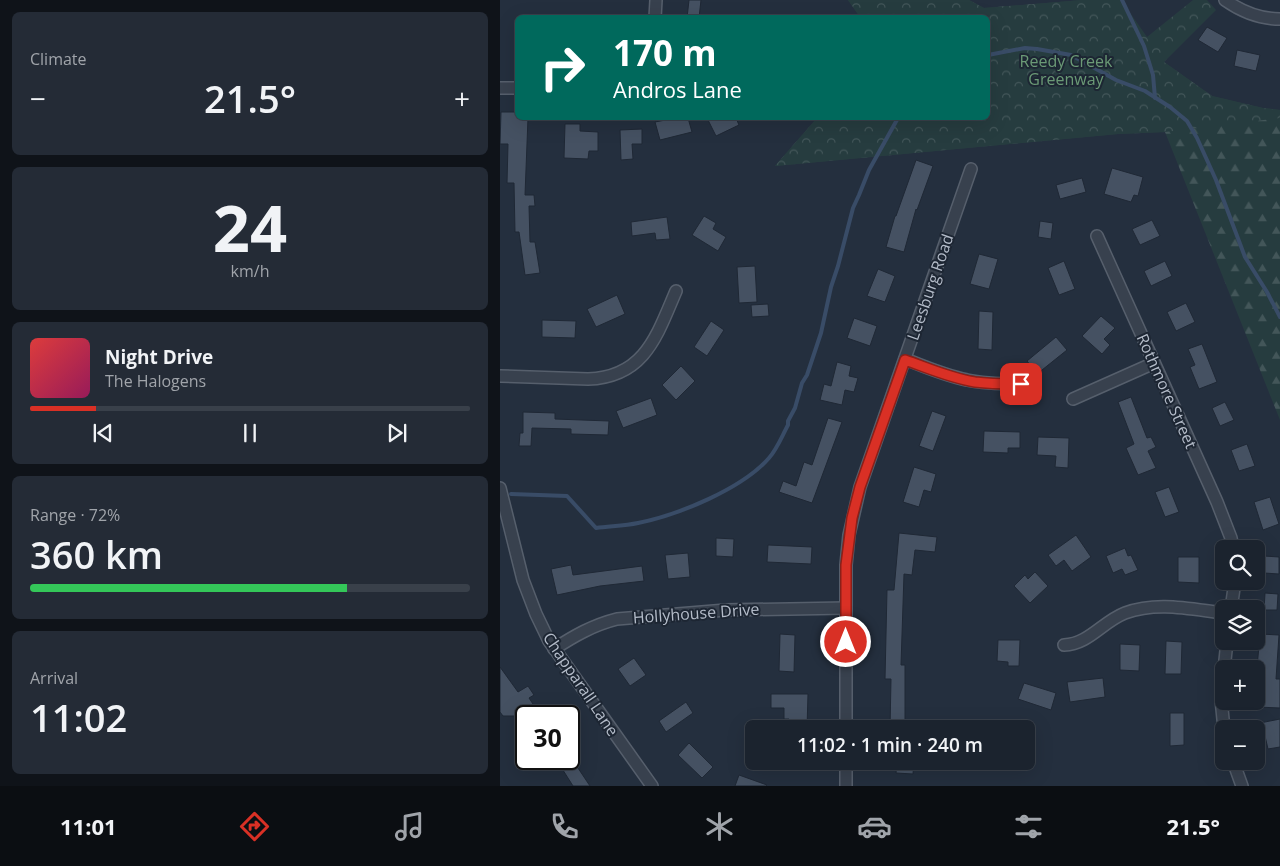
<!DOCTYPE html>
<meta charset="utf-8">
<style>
:root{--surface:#1b232e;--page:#242b36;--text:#f1f3f6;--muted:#a0a4aa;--line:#39404a;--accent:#d93025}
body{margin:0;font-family:"Open Sans",sans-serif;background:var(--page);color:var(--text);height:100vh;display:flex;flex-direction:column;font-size:19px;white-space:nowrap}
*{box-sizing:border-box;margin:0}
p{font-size:16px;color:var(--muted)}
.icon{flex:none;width:28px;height:28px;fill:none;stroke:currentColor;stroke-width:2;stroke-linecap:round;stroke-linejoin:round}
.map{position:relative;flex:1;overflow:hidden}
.side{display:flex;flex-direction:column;gap:12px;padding:12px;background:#0f1319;width:500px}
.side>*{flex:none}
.guide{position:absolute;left:15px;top:15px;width:475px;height:105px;border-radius:8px;box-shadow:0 5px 20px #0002,0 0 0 1px var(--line);background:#00695c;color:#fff;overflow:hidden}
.controls{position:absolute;left:715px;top:540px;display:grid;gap:10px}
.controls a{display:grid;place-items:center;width:50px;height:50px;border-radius:8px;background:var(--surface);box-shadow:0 5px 20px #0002,0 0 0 1px var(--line);font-size:25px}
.speed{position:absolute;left:15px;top:705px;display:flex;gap:10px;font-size:25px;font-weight:700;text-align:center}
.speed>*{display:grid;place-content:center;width:65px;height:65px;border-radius:50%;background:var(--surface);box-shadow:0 5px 20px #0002,0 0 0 1px var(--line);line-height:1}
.speed .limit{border:2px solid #111;border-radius:8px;background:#fff;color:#111}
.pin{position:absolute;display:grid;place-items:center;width:42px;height:42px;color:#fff;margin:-21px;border-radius:10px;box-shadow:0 2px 8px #0006}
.me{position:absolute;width:55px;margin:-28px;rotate:0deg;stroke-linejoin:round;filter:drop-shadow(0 0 4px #0008)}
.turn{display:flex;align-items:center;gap:18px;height:105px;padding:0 15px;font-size:22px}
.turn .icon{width:65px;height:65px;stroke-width:2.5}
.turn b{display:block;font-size:35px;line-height:42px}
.big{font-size:38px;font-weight:600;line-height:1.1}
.side .tile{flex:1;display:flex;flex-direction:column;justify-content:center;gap:8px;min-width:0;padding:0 18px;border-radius:8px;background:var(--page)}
.side .dial{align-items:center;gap:0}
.dial b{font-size:65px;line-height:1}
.song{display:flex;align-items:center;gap:15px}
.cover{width:60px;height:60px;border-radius:8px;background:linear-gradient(135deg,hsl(0 70% 55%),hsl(330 70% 35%))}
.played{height:5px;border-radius:2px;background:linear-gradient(90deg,var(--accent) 15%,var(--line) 15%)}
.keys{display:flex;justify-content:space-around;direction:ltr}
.heat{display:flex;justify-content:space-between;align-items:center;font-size:28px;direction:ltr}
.charge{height:8px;border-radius:4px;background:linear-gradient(90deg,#34c759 72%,var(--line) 0)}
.trip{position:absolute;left:245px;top:720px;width:290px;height:50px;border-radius:8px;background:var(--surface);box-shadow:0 5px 20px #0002,0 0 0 1px var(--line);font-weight:600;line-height:50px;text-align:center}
.menu{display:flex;height:80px;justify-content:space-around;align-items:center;background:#0b0e12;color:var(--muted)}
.menu .icon{width:35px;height:35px}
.menu .selected{color:var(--accent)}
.menu b{font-size:22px;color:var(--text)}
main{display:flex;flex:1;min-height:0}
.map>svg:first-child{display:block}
.forest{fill:url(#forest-firs)}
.park{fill:url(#park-crowns)}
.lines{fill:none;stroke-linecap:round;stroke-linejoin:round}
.stream{stroke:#394c67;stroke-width:4}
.building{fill:#455162;stroke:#1f2835}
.minor-casing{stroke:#565f6c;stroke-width:14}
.minor{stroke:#38414e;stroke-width:11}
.route-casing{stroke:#8d1f18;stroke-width:12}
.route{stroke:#d93025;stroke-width:9}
.labels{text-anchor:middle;stroke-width:4;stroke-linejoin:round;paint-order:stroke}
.park-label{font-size:16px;fill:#6b9a76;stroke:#1d2633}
.street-label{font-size:16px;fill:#b4bcc9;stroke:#1d2633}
</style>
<main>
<section class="side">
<div class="tile"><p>Climate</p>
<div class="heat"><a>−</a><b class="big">21.5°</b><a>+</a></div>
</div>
<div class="tile dial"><b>24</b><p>km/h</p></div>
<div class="tile">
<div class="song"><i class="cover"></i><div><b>Night Drive</b><p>The Halogens</p></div></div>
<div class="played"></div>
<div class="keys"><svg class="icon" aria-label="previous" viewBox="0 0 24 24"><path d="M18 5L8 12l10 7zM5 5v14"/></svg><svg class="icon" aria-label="pause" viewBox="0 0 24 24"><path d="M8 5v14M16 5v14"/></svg><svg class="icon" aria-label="next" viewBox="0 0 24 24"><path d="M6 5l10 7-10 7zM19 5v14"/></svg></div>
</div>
<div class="tile"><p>Range · 72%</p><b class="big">360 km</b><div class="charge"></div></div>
<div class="tile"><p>Arrival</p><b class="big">11:02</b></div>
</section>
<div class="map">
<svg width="780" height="786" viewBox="0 0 780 786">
<defs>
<pattern id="forest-firs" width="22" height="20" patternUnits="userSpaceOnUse" patternTransform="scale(1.25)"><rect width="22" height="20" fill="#263c3f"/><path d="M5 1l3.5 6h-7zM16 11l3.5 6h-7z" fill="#435659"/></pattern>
<pattern id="park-crowns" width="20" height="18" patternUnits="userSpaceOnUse" patternTransform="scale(1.25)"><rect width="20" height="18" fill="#263c3f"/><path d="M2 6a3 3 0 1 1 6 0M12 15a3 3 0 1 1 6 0" fill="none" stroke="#435659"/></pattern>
</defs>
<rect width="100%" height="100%" fill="#242f3e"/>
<polygon class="forest" points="348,0 469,0 484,8 582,0 664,62 712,96 763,108 780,110 780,420 665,132 618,134 275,166 317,118 488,118 488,18 360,17"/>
<polygon class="park" points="348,0 469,0 484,8 582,0 621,0 647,37 693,0 707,0 716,10 664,62 712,96 763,108 780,110 780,118 665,132 618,134 275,166 317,118 488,118 488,18 360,17"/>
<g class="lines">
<g class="stream">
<polyline points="622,0 644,46 653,75 655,98"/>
<polyline points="488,55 525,48 537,49 571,55 616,80 645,91 670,107 687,121 697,138 716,180 745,257 767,292 780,317"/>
<path d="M11 494 67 496 96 528C110 526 124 526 138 523 178 515 242 489 269 458 277 449 282 436 288 425V421L295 408 302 383 307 375 321 333 331 287 338 266 353 208 359 195 369 170 398 118"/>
</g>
</g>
<g class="building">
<polygon points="189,0 201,0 199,18 187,18"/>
<polygon points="707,27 727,38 718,52 698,40"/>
<polygon points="737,50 760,55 756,71 734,66"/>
<polygon points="1,112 18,112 18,118 28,118 25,195 34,195 35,206 29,206 30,242 35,242 40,273 25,275 19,232 15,232 14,183 7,183 8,144 0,144"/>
<polygon points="176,118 188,118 192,132 160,140 155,122"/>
<polygon points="207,118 236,118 239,125 216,136"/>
<polygon points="65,124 80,124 80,131 98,132 98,151 89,151 88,159 64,158"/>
<polygon points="142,129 142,144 132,144 133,159 121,160 120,130"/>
<polygon points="416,160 433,166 417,210 416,209 404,252 386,247 395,216 396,216"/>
<polygon points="612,168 643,177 638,196 634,195 631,202 604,194"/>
<polygon points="582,178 586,192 560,199 556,185"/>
<polygon points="204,216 216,223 213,229 226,237 218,251 192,235"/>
<polygon points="167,217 170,239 156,240 155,233 132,236 131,222"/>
<polygon points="652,220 660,236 640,245 632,229"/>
<polygon points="540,221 553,223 551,239 538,237"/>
<polygon points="479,254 498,259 489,289 470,284"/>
<polygon points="564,261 575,289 559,295 548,268"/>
<polygon points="665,261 672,276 651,286 644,271"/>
<polygon points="255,266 257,302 239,303 237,267"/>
<polygon points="378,269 395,276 385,302 367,296"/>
<polygon points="117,295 125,314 96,327 87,309"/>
<polygon points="686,303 695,322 676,331 667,312"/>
<polygon points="268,304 269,316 252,317 251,305"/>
<polygon points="479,311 493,312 492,350 478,349"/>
<polygon points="601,316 615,328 604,339 610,345 602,354 582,336"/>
<polygon points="354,318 377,326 370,346 347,338"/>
<polygon points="42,320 76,321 75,338 42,337"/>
<polygon points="211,321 224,330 207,356 194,347"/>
<polygon points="556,337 567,350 537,374 527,361"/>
<polygon points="702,344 717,382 699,389 690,367 695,365 688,349"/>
<polygon points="337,362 351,366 349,376 358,378 354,392 345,390 342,405 320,400 324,384 331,386"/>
<polygon points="181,366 195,381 176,400 162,385"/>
<polygon points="631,397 647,438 651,437 656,447 648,451 656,468 638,475 626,448 634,444 618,402"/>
<polygon points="151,398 157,415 123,428 116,411"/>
<polygon points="725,402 734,420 720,426 712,408"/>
<polygon points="432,411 446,416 433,451 419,446"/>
<polygon points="23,412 55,413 55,419 109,421 108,435 71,434 71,429 32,428 31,446 19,446 20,433 23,433"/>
<polygon points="328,418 342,422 312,503 279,492 283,481 296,486 304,462 312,465"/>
<polygon points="484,431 520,432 520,448 508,448 508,453 483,452"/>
<polygon points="538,437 569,438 568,468 555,467 556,456 537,455"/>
<polygon points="747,444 755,466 739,471 731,450"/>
<polygon points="414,467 436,474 431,492 424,490 419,507 403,502"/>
<polygon points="669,487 679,512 665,517 655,492"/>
<polygon points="770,497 779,524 763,530 754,502"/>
<polygon points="399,533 437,537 435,552 415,550 412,575 404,574 401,665 405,665 405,729 390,729 391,679 385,679 387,590 394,590"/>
<polygon points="576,535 591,557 572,571 564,560 556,566 548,555"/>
<polygon points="216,538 234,539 233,557 216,556"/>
<polygon points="268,545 312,547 311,564 267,562"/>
<polygon points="625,548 628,556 631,555 638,570 625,575 622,569 613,573 606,556"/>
<polygon points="188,553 190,577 168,579 165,555"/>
<polygon points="764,556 779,557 779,574 764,573"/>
<polygon points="678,557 699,557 699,583 678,582"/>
<polygon points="71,565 73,575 142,566 144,581 100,586 57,595 51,569"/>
<polygon points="535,572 548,586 530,603 514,586 525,575 528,579"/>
<polygon points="765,593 778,594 777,610 764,610"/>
<polygon points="280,634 295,635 294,672 279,671"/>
<polygon points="760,634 779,635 776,679 780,679 780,708 757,707 756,679"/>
<polygon points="498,640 520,640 519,666 508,666 508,662 497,661"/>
<polygon points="666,641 682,642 681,674 665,674"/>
<polygon points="620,644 640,645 639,671 620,670"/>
<polygon points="134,658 146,675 130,686 118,669"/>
<polygon points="0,667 18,692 28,686 34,695 29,698 41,716 3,716 0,712"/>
<polygon points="603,678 605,697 570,702 567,682"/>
<polygon points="524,683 556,693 551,710 518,699"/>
<polygon points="271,694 308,694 307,729 288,729 289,719 284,719 284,708 271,708"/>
<polygon points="186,702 193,713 166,732 159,721"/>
<polygon points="670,713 684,713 684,745 670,746"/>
<polygon points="780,719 780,747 768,749 765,736 758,738 755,724"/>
<polygon points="189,743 213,767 202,778 178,755"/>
<polygon points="56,759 72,759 90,786 73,786"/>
<polygon points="397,761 414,761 413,774 396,773"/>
<polygon points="239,775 267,785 266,786 235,786"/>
</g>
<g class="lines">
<defs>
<g id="minor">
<path d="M725 0C742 12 759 19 780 19"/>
<polyline points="155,18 156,0"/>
<polyline points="0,88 18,88"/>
<polyline points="597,236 717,502 731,538 733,549"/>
<path d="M405 359C425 367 446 376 467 380 485 384 503 384 521 384"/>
<path d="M0 376 88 379C145 377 157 335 176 291"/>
<polyline points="573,399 654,363"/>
<polyline points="0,488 23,580 36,614 49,641 152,786"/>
<polyline points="731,609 735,581"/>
<path d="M564 645C589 644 602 622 625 613 657 601 690 609 724 613"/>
<path d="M54 649C74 636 93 625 117 619L226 610 346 608"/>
<polyline points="346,729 346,565 349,535 360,487 471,169"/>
<polyline points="724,729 721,699 727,641"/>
<polyline points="346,761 346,786"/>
<polyline points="733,761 742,786"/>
</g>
</defs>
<use href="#minor" class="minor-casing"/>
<use href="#minor" class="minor"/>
</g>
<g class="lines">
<defs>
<path id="route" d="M346 642V565L352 518 360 487 405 360C428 368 450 378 475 382 490 384 506 384 521 384"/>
</defs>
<use href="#route" class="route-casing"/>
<use href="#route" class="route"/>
</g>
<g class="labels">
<g class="park-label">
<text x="566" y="67">Reedy Creek<tspan x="566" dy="18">Greenway</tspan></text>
</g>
<g class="street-label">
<text transform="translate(430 287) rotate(-71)" y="6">Leesburg Road</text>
<text transform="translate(667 391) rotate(66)" y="6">Rothmore Street</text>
<text transform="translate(196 613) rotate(-4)" y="6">Hollyhouse Drive</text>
<text transform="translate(81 684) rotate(56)" y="6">Chapparall Lane</text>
</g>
</g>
</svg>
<div class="controls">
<a><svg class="icon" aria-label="search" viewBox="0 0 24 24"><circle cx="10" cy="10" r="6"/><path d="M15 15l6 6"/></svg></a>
<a><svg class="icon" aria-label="layers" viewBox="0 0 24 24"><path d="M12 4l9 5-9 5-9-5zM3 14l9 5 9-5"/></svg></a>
<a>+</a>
<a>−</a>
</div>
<div class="speed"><div class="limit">30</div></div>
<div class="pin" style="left:521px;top:384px;background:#d93025"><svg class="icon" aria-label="arrive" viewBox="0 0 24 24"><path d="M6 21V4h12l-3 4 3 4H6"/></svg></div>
<svg class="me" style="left:346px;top:642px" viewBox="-20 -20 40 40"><circle r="17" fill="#d93025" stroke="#fff" stroke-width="3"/><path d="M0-11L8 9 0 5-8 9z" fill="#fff"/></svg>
<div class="trip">11:02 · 1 min · 240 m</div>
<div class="guide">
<div class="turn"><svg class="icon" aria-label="right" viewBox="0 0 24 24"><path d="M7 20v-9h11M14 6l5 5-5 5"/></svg><div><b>170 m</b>Andros Lane</div></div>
</div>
</div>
</main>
<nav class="menu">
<b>11:01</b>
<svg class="icon selected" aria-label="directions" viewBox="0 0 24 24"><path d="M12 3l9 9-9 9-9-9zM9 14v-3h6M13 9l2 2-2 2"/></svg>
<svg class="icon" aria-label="music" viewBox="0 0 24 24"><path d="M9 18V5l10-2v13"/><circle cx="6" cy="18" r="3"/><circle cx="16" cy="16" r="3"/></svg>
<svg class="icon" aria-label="phone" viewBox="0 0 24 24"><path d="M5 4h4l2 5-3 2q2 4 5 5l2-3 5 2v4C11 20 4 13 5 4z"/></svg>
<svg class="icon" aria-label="climate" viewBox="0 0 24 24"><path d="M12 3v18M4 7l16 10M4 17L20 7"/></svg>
<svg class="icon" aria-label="car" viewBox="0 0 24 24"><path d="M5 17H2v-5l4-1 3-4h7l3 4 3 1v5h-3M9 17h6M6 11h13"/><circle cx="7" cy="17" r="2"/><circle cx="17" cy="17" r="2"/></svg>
<svg class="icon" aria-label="filters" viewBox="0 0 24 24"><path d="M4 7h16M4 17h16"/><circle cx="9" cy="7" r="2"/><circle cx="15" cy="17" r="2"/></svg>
<b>21.5°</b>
</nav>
